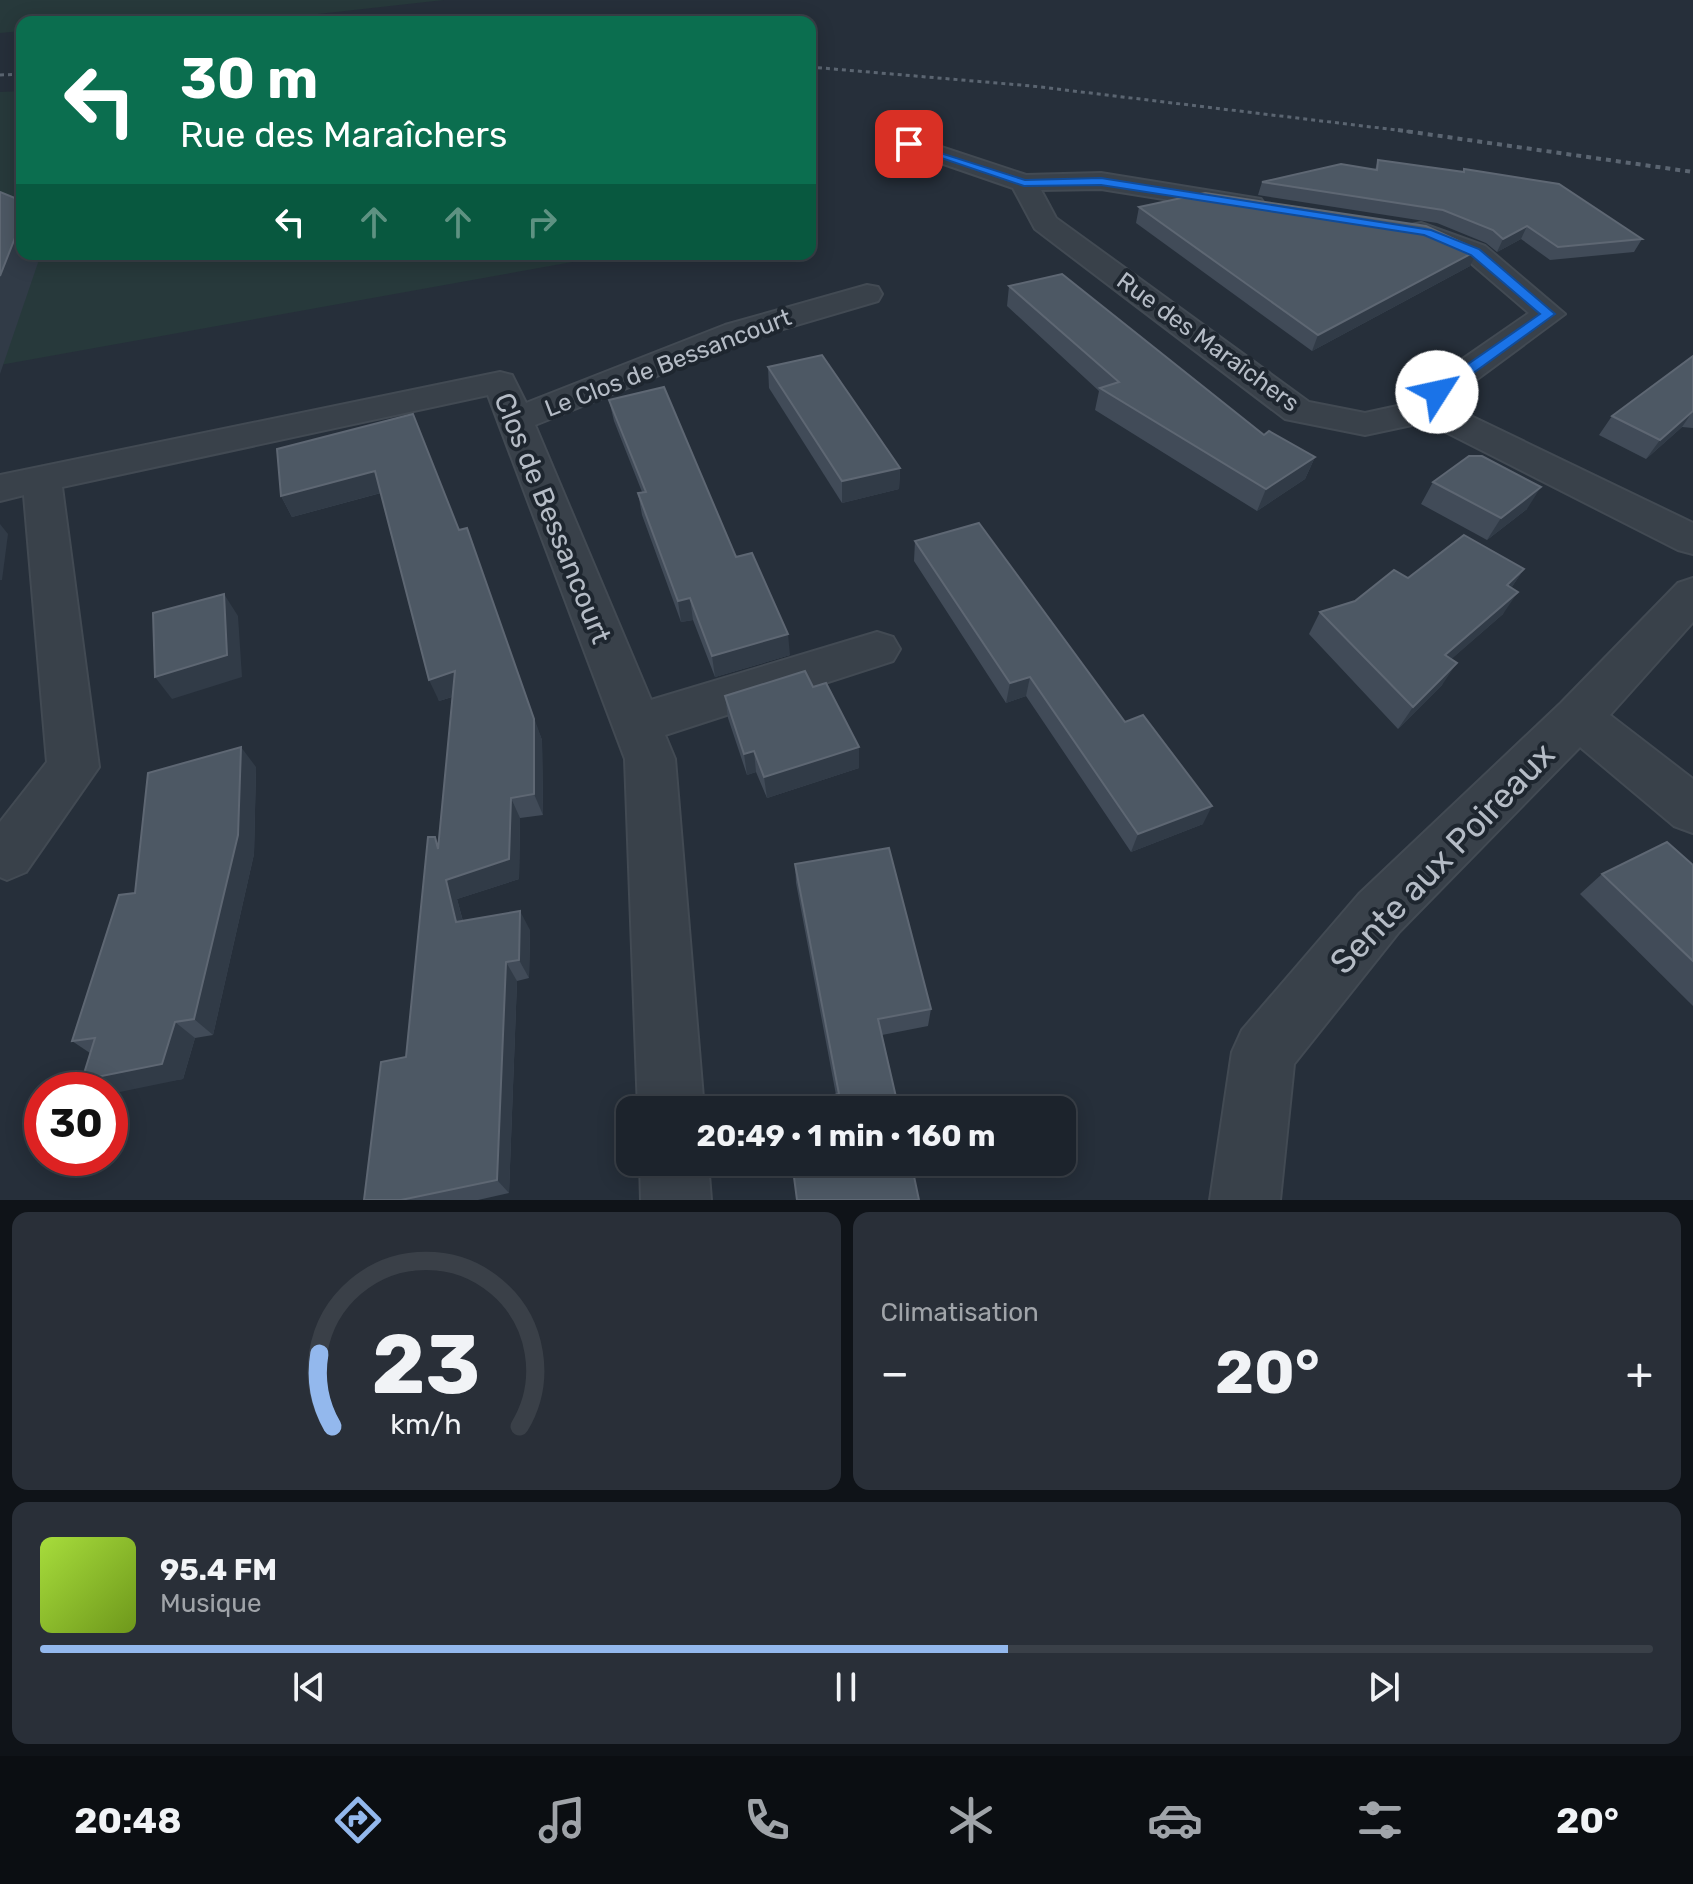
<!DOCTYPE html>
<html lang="fr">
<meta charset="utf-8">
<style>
:root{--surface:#1c232c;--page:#292f38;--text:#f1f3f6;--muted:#a0a4a9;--line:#3a4048;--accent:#93b8ed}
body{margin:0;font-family:Rubik,sans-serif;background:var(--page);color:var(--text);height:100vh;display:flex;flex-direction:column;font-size:30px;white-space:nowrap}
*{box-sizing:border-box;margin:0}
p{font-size:26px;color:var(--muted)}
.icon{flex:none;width:44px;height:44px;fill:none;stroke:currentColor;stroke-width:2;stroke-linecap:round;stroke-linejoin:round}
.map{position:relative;height:1200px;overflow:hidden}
.details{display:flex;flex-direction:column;gap:12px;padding:12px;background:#0f1318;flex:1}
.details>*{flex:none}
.guide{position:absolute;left:16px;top:16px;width:800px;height:244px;border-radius:16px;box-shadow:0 4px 20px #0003,0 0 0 2px var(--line);background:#0b6e4f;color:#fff;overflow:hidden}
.speed{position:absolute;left:24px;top:1072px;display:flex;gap:16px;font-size:40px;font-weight:700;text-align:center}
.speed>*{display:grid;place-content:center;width:104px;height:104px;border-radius:50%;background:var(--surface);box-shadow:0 4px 20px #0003,0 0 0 2px var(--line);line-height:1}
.speed .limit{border:12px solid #d22;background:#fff;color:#111}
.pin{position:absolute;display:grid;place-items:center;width:68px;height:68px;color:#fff;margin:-34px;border-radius:16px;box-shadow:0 4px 12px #0006}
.me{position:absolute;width:88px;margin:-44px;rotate:55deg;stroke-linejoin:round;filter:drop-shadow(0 0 6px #0008)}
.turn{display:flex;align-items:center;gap:28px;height:168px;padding:0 32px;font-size:36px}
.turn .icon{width:104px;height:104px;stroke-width:2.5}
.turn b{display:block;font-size:56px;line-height:68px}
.lanes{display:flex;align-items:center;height:76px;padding:0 32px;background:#0003;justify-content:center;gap:40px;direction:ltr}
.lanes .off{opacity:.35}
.big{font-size:60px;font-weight:700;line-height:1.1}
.details .tile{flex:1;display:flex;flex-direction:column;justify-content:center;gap:12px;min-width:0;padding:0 28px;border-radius:16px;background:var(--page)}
.details .dial{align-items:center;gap:0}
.dial svg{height:208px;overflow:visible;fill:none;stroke:var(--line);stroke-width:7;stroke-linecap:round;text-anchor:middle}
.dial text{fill:var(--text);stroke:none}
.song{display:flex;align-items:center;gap:24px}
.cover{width:96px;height:96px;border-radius:12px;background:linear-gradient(135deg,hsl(80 70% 55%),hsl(80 70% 35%))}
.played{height:8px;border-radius:4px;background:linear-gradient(90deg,var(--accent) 60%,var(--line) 60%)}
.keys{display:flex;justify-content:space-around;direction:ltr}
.heat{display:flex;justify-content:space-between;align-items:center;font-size:44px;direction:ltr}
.details .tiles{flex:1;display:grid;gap:12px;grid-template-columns:1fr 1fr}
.tile:last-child{grid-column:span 2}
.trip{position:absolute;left:616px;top:1096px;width:460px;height:80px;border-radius:16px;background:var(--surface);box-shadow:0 4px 20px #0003,0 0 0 2px var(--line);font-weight:700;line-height:80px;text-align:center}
.menu{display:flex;height:128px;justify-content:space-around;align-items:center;background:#0b0e12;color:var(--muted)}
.menu .icon{width:56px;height:56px}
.menu .current{color:var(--accent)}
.menu b{font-size:36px;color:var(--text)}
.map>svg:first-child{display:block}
.green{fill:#27393b}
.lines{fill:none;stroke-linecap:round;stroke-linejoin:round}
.minor-casing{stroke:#424a53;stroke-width:4}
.minor{fill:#39414a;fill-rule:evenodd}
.rail-far1{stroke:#5b6571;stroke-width:3;stroke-dasharray:4 4;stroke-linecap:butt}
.rail{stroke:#5b6571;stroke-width:4;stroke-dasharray:5 5;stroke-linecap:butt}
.wall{fill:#414b58}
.shaded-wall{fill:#313b47}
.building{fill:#4d5864;stroke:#5e6773;stroke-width:2}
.route{fill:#1a73e8;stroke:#114b97;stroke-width:2}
.labels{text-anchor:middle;stroke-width:8;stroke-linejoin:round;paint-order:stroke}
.far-street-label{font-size:24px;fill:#b5bcc6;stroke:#1e262f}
.street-label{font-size:28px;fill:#b5bcc6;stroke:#1e262f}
.near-street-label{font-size:34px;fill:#b5bcc6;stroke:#1e262f}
</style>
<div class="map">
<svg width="1693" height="1200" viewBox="0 0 1693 1200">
<rect width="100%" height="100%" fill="#262f3a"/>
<g class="green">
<polygon points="0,0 444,0 273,19 272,22 22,22 22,31 0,33"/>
<polygon points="22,91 22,254 617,254 0,365 0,92"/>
</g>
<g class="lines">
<defs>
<g id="minor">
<polygon points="924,112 936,119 923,141 1026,175 1101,173 1261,199 1265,205 1261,211 1251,213 1101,189 1041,190 1056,218 1309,402 1365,413 1416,402 1425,385 1529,313 1465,258 1411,237 1407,231 1411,225 1421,223 1485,246 1565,314 1453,397 1450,406 1693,523 1693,554 1678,550 1426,422 1365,435 1285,419 1035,229 1013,188 900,149 897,144 916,114"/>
<polygon points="867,285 878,287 882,294 878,301 749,339 535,425 651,700 877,632 893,637 900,649 893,661 665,735 675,759 704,1110 638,1110 625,759 488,395 62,487 99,767 26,872 7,880 0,877 0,822 47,762 24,495 0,501 0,475 500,372 512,375 526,403 725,325"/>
<polygon points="1693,578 1693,622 1610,715 1693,779 1693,833 1674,826 1580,747 1399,932 1294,1064 1280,1200 1210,1200 1232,1052 1242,1030 1359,894 1561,703 1678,583"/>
<polygon points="640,1162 708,1162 711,1200 641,1200"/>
</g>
</defs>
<use href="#minor" class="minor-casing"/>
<use href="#minor" class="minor"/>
<g class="rail-far1">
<polyline points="810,67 1032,86 1413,132"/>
<polyline points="0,75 22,74"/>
</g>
<polyline class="rail" points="1398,130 1693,172"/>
</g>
<g class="wall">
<polygon points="1378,160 1462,172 1464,169 1642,239 1634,252 1550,260 1521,239 1497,252 1486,243 1437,223 1258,195 1262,182 1375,170"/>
<polygon points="1139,207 1470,266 1312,351 1136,223"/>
<polygon points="1009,286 1264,435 1315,457 1305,479 1257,511 1095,410 1099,391 1007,306"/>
<polygon points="1693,356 1693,428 1682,427 1646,459 1599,435 1612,416"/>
<polygon points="768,367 900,468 899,489 842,503 769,388"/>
<polygon points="609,400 736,557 790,655 715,677 693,620 681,622 642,515 638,493 642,492 614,421"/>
<polygon points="413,414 542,740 543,815 520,818 519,879 457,899 463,921 530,930 529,978 517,981 509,1193 478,1200 364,1200 406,1057 439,843 452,697 439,701 381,493 292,517 281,496"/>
<polygon points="1433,482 1527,509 1487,540 1421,504"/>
<polygon points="915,541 1125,722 1203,824 1131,852 1026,696 1006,703 914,561"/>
<polygon points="1524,569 1511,588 1503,614 1451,659 1442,685 1398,729 1309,634 1320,612 1355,601 1408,578"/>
<polygon points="813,687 859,768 767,798 756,772 747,775 728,718 725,696"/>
<polygon points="256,767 254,854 213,1035 195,1038 183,1079 110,1090 98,1090 82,1080 90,1053 72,1041"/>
<polygon points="795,864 931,1009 928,1026 882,1035 899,1110 836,1095 796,883"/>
<polygon points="1693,865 1693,1006 1580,894 1602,874"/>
</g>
<g class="shaded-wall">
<polygon points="22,220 22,254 41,254 0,374 0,276"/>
<polygon points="1527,226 1521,239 1497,252 1503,239"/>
<polygon points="1478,250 1470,266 1312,351 1318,335"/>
<polygon points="1693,411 1682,427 1646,459 1660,440"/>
<polygon points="1315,457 1305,479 1257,511 1266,489"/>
<polygon points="900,468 899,489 842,503 842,481"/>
<polygon points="375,471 384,492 292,517 281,496"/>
<polygon points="1541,487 1527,509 1487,540 1501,518"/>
<polygon points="0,524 8,534 2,580 0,580"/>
<polygon points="467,528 542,740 543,815 534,794"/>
<polygon points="1524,569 1509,591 1507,585"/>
<polygon points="1518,592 1503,614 1431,677 1445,655"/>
<polygon points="224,594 238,616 242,677 172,699 155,677"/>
<polygon points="690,598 693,620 681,622 678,601"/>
<polygon points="788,634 790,655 715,677 712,656"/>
<polygon points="1457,663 1442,685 1398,729 1413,707"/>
<polygon points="455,671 464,693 439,701 429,680"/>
<polygon points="1030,677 1026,696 1006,703 1010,683"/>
<polygon points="241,747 256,767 254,854 213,1035 194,1019"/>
<polygon points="859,747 859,768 767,798 764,777"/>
<polygon points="754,751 756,772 747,775 744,754"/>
<polygon points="511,798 520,818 519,879 457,899 468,941 456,922 446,880"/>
<polygon points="1212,806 1203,824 1131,852 1138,834"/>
<polygon points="520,911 530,930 529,978 519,960"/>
<polygon points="506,962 517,981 509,1193 497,1180"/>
<polygon points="175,1022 195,1038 183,1079 110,1094 110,1090 98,1090 82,1080"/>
</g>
<g class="building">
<polygon points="1378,160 1464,172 1464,169 1559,184 1642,239 1558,247 1527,226 1503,239 1493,230 1443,210 1262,182 1341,164 1377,170"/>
<polygon points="0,192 22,201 22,220 0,276"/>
<polygon points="1205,193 1426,226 1478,250 1318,335 1139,207"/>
<polygon points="1062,274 1264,435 1269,431 1315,457 1266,489 1100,388 1119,382 1009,286"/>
<polygon points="822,355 900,468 842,481 768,367"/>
<polygon points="1693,356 1693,411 1660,440 1612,416"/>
<polygon points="664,387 736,557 752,553 788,634 712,656 690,598 678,601 638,493 646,492 609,400"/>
<polygon points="413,414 459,530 467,528 534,719 534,794 511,798 509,859 446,880 456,922 520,911 519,960 506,962 497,1180 401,1200 364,1200 381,1062 406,1057 428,837 435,837 438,849 455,671 429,680 375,471 281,496 277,449"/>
<polygon points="1469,456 1482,456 1541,487 1501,518 1433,482"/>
<polygon points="979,523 1125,722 1143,715 1212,806 1138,834 1030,677 1010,683 915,541"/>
<polygon points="1464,535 1524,569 1507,585 1518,592 1445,655 1457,663 1413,707 1320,612 1355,601 1394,570 1408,578"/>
<polygon points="224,594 227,655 155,677 153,613"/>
<polygon points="805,671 813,687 826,683 859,747 764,777 754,751 744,754 725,696"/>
<polygon points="241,747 238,835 194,1019 175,1022 162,1064 82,1080 95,1038 72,1041 119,895 135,893 148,773"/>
<polygon points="1667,842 1693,865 1693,961 1602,874"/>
<polygon points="889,848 931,1009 878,1019 899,1110 784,1110 784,1106 839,1094 795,864"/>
<polygon points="792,1162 911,1162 919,1200 797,1200"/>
</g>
<polygon class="route" points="906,142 1025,180 1101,178 1431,230 1479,249 1555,314 1443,395 1432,395 1432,389 1540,314 1471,255 1424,235 1101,185 1024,186 906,146"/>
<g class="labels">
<g class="far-street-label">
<text transform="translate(1208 342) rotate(36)" y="8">Rue des Maraîchers</text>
<text transform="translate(668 363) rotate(-21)" y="8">Le Clos de Bessancourt</text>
</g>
<g class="street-label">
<text transform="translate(553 518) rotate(68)" y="10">Clos de Bessancourt</text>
</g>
<g class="near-street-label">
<text transform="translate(1442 858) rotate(-46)" y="12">Sente aux Poireaux</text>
</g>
</g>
</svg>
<div class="speed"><div class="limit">30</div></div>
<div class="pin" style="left:909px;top:144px;background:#d93025"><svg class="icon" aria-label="arrive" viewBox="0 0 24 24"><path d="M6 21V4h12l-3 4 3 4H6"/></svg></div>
<svg class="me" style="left:1437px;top:392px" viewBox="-20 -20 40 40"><circle r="19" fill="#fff"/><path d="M0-13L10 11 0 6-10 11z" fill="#1a73e8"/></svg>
<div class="trip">20:49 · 1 min · 160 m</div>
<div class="guide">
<div class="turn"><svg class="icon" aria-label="left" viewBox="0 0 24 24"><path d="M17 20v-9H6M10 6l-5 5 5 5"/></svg><div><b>30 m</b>Rue des Maraîchers</div></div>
<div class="lanes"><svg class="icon" aria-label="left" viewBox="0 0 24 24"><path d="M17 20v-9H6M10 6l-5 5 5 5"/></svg><svg class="icon off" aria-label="ahead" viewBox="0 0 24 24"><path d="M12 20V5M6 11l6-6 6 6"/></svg><svg class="icon off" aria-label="ahead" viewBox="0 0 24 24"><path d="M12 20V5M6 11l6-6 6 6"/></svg><svg class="icon off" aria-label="right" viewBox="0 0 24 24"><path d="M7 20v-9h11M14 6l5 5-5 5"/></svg></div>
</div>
</div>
<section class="details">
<div class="tiles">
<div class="tile dial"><svg viewBox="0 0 100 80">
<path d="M14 69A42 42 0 1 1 86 69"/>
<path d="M14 69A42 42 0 0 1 9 41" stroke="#93b8ed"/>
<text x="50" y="56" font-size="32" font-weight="700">23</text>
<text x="50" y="72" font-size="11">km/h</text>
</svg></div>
<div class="tile"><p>Climatisation</p>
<div class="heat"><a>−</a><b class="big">20°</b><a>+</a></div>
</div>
<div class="tile">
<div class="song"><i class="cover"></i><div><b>95.4 FM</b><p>Musique</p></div></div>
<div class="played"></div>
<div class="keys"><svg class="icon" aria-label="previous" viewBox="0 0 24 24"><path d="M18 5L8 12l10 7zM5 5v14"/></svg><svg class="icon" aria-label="pause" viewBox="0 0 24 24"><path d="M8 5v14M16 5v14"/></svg><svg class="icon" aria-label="next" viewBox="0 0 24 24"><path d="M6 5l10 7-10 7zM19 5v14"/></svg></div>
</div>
</div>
</section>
<nav class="menu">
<b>20:48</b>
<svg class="icon current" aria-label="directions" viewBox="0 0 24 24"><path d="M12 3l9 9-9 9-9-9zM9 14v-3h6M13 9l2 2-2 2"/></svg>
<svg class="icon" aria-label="music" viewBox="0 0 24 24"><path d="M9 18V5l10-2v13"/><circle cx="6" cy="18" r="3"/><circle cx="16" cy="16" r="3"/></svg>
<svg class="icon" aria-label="phone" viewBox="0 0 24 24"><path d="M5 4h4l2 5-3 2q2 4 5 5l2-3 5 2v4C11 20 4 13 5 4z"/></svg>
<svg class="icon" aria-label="climate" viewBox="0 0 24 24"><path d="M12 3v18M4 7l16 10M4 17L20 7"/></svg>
<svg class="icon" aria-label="car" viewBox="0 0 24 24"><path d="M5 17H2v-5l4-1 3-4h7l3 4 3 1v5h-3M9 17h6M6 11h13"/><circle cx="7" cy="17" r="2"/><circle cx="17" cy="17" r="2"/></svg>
<svg class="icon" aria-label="filters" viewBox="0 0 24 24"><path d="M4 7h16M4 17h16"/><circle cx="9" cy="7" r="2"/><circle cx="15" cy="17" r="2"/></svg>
<b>20°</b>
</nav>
